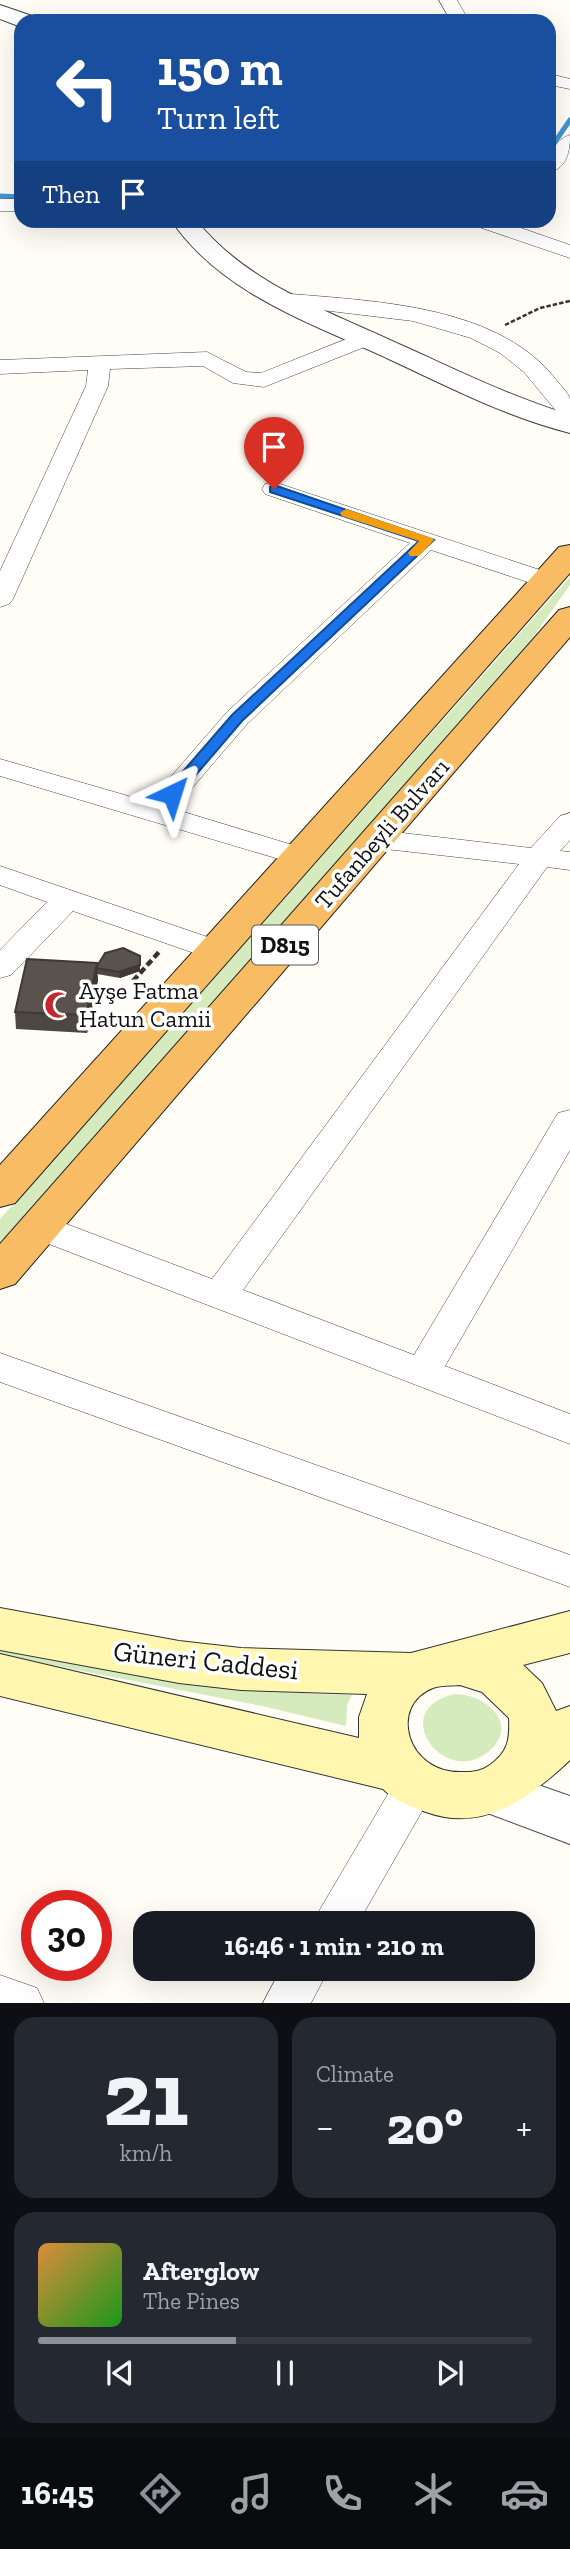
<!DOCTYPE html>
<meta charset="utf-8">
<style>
:root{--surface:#171b24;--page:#242831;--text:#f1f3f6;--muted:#9ea1a6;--line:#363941;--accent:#8c9099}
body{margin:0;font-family:"Zilla Slab",serif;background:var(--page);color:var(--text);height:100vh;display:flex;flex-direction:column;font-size:26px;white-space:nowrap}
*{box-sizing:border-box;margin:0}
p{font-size:23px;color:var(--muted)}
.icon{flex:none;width:38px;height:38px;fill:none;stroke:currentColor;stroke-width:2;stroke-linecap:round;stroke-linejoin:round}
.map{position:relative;height:2003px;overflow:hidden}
.panel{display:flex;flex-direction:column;gap:14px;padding:14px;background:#0d0f14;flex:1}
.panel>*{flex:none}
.guide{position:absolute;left:14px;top:14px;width:542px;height:214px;border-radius:21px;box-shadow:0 7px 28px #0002;background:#1a4fa0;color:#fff;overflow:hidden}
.speed{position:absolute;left:21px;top:1890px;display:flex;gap:14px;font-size:35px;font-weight:700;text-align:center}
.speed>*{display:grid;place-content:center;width:91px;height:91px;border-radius:50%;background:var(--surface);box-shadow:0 7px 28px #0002;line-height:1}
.speed .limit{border:10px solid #d22;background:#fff;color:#111}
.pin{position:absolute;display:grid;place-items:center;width:60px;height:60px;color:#fff;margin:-72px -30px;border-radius:50% 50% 50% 0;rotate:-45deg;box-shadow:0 0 7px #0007}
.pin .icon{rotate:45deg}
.me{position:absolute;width:77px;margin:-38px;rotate:41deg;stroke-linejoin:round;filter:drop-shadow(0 0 5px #0008)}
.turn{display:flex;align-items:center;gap:24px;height:147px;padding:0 28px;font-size:32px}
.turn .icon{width:91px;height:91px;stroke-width:2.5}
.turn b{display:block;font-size:49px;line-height:60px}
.then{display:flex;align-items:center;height:66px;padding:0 28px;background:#0003;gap:14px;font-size:26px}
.big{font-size:52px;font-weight:800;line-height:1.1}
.panel .tile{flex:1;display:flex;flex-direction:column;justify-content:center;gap:10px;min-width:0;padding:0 24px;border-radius:21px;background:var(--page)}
.panel .dial{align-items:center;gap:0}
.dial b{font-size:91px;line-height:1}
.song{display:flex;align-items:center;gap:21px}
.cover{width:84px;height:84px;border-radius:10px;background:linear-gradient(135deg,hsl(30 70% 55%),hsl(120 70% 35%))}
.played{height:7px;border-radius:4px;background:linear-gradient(90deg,var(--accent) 40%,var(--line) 40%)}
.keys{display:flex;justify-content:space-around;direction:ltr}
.heat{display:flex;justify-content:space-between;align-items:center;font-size:38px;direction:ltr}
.panel .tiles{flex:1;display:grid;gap:14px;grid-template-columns:1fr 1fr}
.tile:last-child{grid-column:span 2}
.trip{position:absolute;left:133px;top:1911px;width:402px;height:70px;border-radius:21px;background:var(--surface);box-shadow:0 7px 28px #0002;font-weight:800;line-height:70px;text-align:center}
.tab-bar{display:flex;height:112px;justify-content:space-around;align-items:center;background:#090b0e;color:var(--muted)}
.tab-bar .icon{width:49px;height:49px}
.tab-bar .current{color:var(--accent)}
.tab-bar b{font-size:32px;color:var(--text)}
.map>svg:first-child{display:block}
.green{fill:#d5ebbd}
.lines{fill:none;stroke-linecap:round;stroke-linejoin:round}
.stream{stroke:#3f96cf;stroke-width:5}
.minor-casing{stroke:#444;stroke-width:1}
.tertiary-casing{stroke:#444;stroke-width:2}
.secondary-casing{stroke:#333;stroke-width:2}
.trunk-casing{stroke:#222;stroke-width:2}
.path-far1{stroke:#333;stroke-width:2.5;stroke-dasharray:4.5 2;stroke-linecap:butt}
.path{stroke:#333;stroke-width:4.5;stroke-dasharray:7 3.5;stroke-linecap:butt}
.minor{fill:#fff;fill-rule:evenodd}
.tertiary{fill:#fff;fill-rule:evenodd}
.secondary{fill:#fff6b0;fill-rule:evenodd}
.trunk{fill:#f7bc64;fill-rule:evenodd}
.wall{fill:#4d4742}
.shaded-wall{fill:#3f3936}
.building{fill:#5a524d;stroke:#3f3936;stroke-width:2}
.route{fill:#1a73e8;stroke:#114b97;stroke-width:2}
.slow{fill:#f59e0b}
.labels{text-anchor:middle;stroke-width:7;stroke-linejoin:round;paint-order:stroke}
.shield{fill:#fff;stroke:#585858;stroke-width:2}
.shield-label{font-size:23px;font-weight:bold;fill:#111}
.street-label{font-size:24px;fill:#111;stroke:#fff}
.poi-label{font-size:24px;fill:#111;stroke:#fff;text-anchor:start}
.near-street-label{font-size:28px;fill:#111;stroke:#fff}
</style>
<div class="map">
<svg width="570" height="2003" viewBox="0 0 570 2003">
<rect width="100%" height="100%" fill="#fffdf5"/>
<g class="green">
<polygon points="570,577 570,585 531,640 0,1247 0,1219"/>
<path d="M0 1644C117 1667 233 1694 352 1695L347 1705 346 1726 262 1706 0 1655Z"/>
<path d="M455 1694C486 1694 521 1725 488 1752 444 1788 386 1709 455 1694Z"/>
</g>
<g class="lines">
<g class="stream">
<polyline points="550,149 570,120"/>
<polyline points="0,196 21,197"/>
</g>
<defs>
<g id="minor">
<polygon points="439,0 457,0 469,21 451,21"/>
<polygon points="550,74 570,79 570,89 550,85"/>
<path d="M570 135C570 151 567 168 550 172 550 156 553 140 570 135Z"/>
<rect x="0" y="199" width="21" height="12"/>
<polygon points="467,220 498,220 570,245 570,258 470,224"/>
<path d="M280 293C368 301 493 303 554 377 558 383 568 392 570 399 570 404 570 414 570 420L562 418 524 372 500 353 471 338 413 321 272 304 269 299 272 294Z"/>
<polygon points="364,332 372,334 375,339 372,344 264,387 233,383 203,366 110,369 108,386 13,599 9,604 0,607 0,571 86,386 88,370 0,374 0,360 207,352 246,372 261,373"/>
<polygon points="274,482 555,575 559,580 555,585 546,588 431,550 247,724 174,809 309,850 314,856 309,862 299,865 289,862 0,776 0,759 149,802 227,712 410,543 265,494 262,489 265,484"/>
<polygon points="570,813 570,840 560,851 570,852 570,870 547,867 243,1290 414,1355 558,1113 570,1110 570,1150 445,1366 570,1414 570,1444 28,1236 23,1227 28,1218 40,1214 212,1279 519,864 377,848 367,845 362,839 367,833 377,830 531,848 560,816"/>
<polygon points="0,866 225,943 229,950 225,957 214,960 73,911 11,975 0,978 0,950 47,902 0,885"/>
<polygon points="0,1353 570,1555 570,1587 0,1382"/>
<polygon points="416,1766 431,1772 437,1785 358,1923 312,1923 401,1772"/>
<polygon points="281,1969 329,1969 311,2003 263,2003"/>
<polygon points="0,1975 37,1988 44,2003 0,2003"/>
</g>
<g id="tertiary">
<polygon points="0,5 32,16 35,21 21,21 21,27 0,19"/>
<path d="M171 220H196C248 285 329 311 401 345 457 370 511 397 570 415V433C507 417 451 388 393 361 314 324 222 295 171 220Z"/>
<polygon points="492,1769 570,1796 570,1844 474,1808 466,1792 474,1776"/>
</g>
<path id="secondary" d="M0 1608 179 1641 241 1648 411 1653 570 1611V1653L523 1665 542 1683 556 1711 570 1706V1760C530 1798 483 1833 426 1812 409 1806 395 1801 383 1789L0 1696V1654L359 1738V1717L367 1694 241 1690 179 1683 0 1650ZM460 1685 482 1692 509 1718C510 1740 508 1752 490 1765 481 1771 475 1772 464 1772 406 1775 388 1705 433 1688 441 1685 452 1686 460 1685Z"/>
<g id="trunk">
<polygon points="570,545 570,573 15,1203 0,1207 0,1165 559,547"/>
<polygon points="570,607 570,637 15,1284 0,1289 0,1244 559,610"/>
</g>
</defs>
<use href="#minor" class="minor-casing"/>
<use href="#tertiary" class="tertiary-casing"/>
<use href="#secondary" class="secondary-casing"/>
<use href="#trunk" class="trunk-casing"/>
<polyline class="path-far1" points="505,325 540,308 570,301"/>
<polyline class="path" points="133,981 159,952"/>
<use href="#minor" class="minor"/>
<use href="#tertiary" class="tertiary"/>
<use href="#secondary" class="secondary"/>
<use href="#trunk" class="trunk"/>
</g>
<polygon class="wall" points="140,956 140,971 120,978 97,974 98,980 87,1033 16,1029 15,1012 97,967"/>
<g class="shaded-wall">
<polygon points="97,963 98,980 87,1033 86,1015"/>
<polygon points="140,965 140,971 120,978 119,972"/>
</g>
<g class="building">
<polygon points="123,948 140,956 140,965 119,972 96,968 105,953"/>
<polygon points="27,959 97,963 86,1015 15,1012"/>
</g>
<polygon class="route" points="274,485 434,540 242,721 177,797 166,797 164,794 166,791 232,715 419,541 270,492 270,487"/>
<polygon class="slow" points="346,509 432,538 434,540 419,556 410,556 408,553 419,541 342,516 340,513"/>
<defs>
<symbol id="mosque-bare" viewBox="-9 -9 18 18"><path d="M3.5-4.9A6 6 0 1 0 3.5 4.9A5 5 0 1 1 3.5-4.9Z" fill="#c4262e" stroke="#fff" stroke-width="2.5" paint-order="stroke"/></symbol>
</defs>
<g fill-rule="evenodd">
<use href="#mosque-bare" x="39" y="986" width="38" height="38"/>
</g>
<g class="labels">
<rect class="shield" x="252" y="925.5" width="66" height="39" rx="5"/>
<g class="shield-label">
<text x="285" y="953">D815</text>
</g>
<g class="street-label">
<text transform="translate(382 834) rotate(-49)" y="8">Tufanbeyli Bulvarı</text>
</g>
<g class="poi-label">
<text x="79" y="999">Ayşe Fatma<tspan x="79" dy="28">Hatun Camii</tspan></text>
</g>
<g class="near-street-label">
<text transform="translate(206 1660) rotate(6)" y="10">Güneri Caddesi</text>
</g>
</g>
</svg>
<div class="speed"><div class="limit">30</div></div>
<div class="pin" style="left:274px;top:489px;background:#d93025"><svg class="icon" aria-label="arrive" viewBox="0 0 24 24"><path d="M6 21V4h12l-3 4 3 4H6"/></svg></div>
<svg class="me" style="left:172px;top:794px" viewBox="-20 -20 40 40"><path d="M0-17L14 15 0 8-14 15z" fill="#1a73e8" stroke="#fff" stroke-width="4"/></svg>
<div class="trip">16:46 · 1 min · 210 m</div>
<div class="guide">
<div class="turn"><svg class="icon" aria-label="left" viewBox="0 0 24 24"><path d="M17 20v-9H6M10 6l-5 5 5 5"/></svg><div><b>150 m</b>Turn left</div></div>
<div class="then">Then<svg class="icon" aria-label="arrive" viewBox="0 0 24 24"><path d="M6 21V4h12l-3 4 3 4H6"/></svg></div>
</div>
</div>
<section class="panel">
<div class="tiles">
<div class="tile dial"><b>21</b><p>km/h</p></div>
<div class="tile"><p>Climate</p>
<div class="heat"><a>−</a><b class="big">20°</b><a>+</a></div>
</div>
<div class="tile">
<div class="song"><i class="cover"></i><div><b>Afterglow</b><p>The Pines</p></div></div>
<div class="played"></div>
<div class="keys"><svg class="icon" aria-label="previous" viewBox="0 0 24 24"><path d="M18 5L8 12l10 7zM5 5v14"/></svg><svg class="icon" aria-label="pause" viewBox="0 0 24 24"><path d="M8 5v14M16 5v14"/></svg><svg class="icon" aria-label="next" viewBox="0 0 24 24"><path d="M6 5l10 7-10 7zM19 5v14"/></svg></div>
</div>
</div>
</section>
<nav class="tab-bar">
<b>16:45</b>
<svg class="icon current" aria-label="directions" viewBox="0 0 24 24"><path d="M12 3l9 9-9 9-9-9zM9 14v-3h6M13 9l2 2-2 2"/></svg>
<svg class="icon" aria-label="music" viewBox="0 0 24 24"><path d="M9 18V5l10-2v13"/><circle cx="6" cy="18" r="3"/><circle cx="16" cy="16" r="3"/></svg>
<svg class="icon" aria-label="phone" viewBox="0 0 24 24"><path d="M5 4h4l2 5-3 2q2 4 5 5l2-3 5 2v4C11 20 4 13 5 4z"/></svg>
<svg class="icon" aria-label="climate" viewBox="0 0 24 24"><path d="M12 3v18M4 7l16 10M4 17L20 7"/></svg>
<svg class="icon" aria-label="car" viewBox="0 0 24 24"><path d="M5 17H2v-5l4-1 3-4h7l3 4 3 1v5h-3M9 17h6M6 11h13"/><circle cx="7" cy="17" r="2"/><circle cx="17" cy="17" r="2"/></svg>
</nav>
